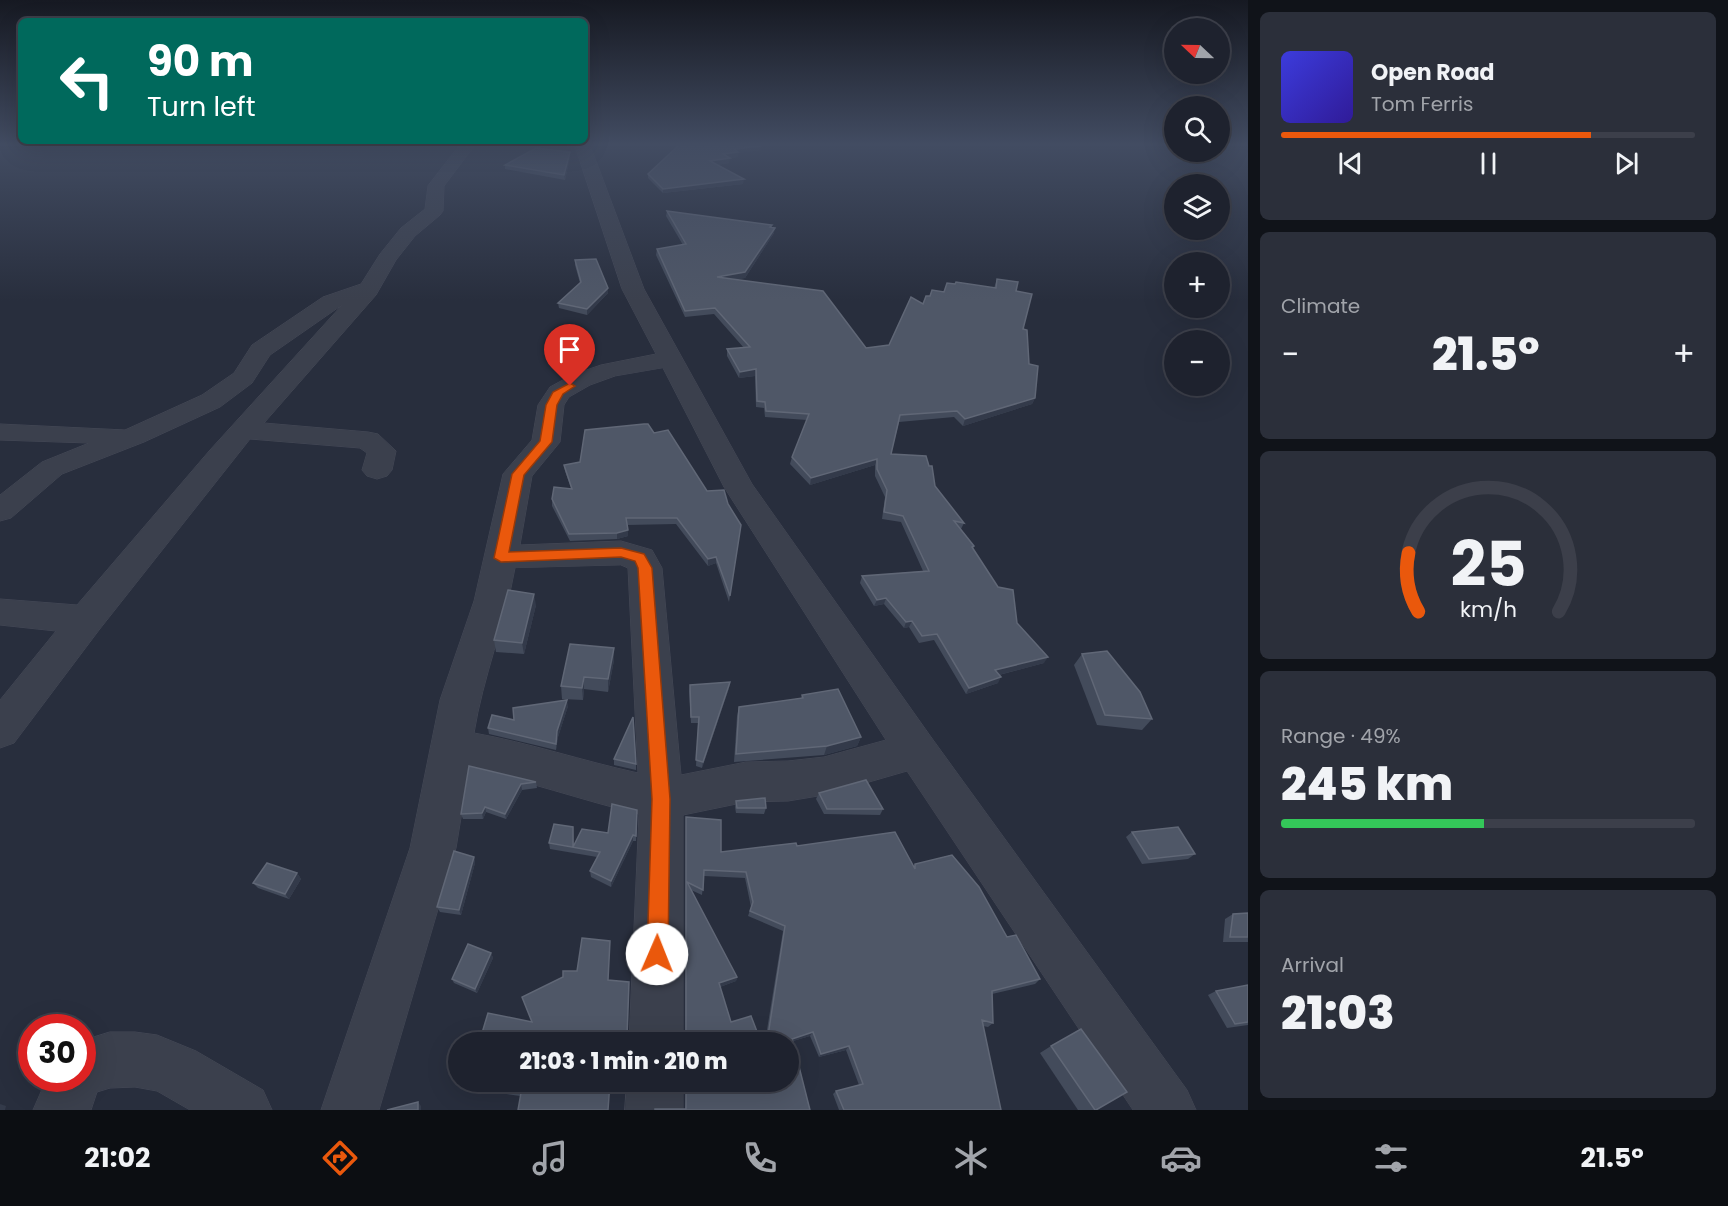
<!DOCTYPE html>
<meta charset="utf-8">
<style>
:root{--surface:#1e222e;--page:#2b2f3a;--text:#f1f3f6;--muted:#a1a4aa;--line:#3c3f4a;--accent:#ea580c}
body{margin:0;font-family:Poppins,sans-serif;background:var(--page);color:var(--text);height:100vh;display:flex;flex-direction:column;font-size:22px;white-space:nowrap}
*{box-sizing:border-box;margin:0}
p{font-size:20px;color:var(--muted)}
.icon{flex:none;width:33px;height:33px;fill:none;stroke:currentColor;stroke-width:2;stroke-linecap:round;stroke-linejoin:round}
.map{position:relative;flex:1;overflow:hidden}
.side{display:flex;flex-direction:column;gap:12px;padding:12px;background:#101319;width:480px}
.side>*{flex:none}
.hud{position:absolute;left:18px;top:18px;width:570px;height:126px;border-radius:9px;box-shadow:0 6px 24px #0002,0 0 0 2px var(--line);background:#00695c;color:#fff;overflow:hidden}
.needle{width:39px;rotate:292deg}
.controls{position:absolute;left:1164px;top:18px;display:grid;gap:12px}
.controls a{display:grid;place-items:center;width:66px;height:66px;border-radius:50%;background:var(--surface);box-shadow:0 6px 24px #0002,0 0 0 2px var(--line);font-size:30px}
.speed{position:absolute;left:18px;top:1014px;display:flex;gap:12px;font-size:30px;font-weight:700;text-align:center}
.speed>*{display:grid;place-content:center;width:78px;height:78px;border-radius:50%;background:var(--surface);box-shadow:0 6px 24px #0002,0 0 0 2px var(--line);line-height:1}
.speed .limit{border:9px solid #d22;background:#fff;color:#111}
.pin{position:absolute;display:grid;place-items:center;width:51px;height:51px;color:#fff;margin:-62px -26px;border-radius:50% 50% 50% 0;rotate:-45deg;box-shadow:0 0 6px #0007}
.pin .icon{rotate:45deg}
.me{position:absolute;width:66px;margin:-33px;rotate:1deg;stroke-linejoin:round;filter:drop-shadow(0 0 4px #0008)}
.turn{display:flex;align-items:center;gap:21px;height:126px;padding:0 30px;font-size:27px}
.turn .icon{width:78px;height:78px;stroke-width:2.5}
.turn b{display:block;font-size:42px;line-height:51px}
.big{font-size:45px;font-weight:800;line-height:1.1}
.side .tile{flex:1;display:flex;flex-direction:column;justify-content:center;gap:9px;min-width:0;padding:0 21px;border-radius:9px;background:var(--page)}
.side .dial{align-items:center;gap:0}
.dial svg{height:156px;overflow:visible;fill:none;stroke:var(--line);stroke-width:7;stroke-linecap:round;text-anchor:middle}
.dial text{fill:var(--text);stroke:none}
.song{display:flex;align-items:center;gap:18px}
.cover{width:72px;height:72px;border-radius:9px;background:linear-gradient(135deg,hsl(240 70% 55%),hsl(250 70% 35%))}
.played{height:6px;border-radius:3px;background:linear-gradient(90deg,var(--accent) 75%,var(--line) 75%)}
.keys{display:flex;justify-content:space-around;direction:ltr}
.heat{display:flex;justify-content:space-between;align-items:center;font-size:33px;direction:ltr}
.charge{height:9px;border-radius:4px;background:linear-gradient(90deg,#34c759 49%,var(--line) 0)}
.trip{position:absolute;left:448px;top:1032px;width:351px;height:60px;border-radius:30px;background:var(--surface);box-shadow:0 6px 24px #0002,0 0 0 2px var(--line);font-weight:800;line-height:60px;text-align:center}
.tabs{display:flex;height:96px;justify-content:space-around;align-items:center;background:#0c0e12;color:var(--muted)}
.tabs .icon{width:42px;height:42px}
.tabs .on{color:var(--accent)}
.tabs b{font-size:27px;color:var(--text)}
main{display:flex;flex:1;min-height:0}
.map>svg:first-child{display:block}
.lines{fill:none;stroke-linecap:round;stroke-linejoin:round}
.minor-casing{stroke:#454957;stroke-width:1}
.minor{fill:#3b404d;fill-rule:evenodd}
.wall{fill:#434b5b}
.shaded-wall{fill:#333a4a}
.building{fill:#4f5767;stroke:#606776;stroke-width:1.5}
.route{fill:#ea580c;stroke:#983908;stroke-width:1.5}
</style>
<main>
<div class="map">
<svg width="1248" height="1110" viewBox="0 0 1248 1110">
<rect width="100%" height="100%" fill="#282e3d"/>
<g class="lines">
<defs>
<g id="minor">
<polygon points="460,145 475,145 444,186 443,211 440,215 415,236 396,260 376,295 264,423 368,432 378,434 396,451 392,470 387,476 377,479 367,476 362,470 367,453 360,448 250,439 99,630 14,743 0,748 0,700 56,631 0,625 0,599 77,605 210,450 342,305 270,355 252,383 220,407 144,442 62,474 11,518 0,521 0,495 42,462 89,443 0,440 0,424 125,430 202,395 234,373 252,345 323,297 361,284 380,254 401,228 425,209 428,186"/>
<path d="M575 145H590L644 289 752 484 931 737 1187 1090 1196 1110H1133L907 771 824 795 788 801 746 802 683 815V1042H629L639 814C581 800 526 780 469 769L456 848 379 1110H321L410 848 440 700 474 601 503 474 532 440 538 405 550 387 572 375 601 365 656 354 622 289ZM663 368 724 487 886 740 824 757 788 761 746 762 681 775 662 568 652 550 621 541 520 545 532 476 560 442 564 405 569 397 590 385 615 376ZM621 565 628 568 638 773C583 761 530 743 474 733 483 677 505 624 515 568Z"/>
<polygon points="110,1032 135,1032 157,1035 196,1051 263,1090 272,1110 190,1110 157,1091 135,1087 110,1088 97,1092 91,1110 33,1110 47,1078 82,1078 82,1041"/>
<polygon points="627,1082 683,1082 683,1110 625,1110"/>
</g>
</defs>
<use href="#minor" class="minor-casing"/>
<use href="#minor" class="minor"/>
</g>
<g class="wall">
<polygon points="676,145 760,145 761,146 761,150 738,153 738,157 729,158 729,163 717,165 743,184 663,193 648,178 648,174 678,147"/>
<polygon points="570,157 565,180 505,169 505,165"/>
<polygon points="667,211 772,225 772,227 774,233 745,278 736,279 866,348 889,345 930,296 944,292 955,284 994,288 997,279 1016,291 1035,398 1032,404 963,426 954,417 899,422 891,454 935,486 964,523 961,529 974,546 973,549 1017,623 1044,663 999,675 998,683 966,694 934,640 919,643 909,627 904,628 884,604 874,606 860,583 862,576 923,571 901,522 882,519 885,497 875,476 875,465 810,485 790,464 792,457 807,420 765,417 764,408 756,407 755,376 739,378 727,356 727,349 744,348 714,314 685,317 656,255 657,249 683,245 666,216"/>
<polygon points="575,260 608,288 608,293 587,315 559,308 558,303 580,283 575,265"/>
<polygon points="654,433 707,491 728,504 741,525 729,602 716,563 708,566 676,524 627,525 628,536 617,539 570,541 552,506 552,499 571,488 565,471 564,465 580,462"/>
<polygon points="536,605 524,654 496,652 494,640"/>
<polygon points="614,648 614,660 608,692 584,689 583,700 562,699 561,686"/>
<polygon points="1082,654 1152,719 1142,730 1097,725 1074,665"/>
<polygon points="730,682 729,688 702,768 696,766 698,723 691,723 689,691 690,685"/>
<polygon points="802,695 861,737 857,746 824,755 734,762 737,716 739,707 801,698"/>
<polygon points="568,706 558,737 556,750 489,734 488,728"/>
<polygon points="614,759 636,764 636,770 614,765"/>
<polygon points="469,766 536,782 537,788 522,790 506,819 486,812 483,819 463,819 461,814"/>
<polygon points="819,793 883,809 880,815 824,814 816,799"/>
<polygon points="736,801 766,808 764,814 736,813 735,807"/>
<polygon points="637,810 636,841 633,841 611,887 591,877 590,871 597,857 550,849 549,843 573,827 574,846 608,833"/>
<polygon points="686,817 721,820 721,852 796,843 797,846 895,832 914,866 915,864 952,855 979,887 1007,937 1016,935 1040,979 1035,984 992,994 993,1023 988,1027 983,1026 1001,1110 839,1110 833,1094 836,1091 859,1085 846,1050 819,1057 810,1036 793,1041 810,1110 655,1110 655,1109 685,1109 686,1090 713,1082 789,1082 789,1042 765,1042 783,931 748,916 751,907 745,878 704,876 702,895 691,890 737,977 736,981 720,987 731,1022 751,1016 761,1042 689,1042 688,1040 685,1041"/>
<polygon points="1132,832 1195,854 1188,859 1142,864 1126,837"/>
<polygon points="474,857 475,863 461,915 440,912 437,907"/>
<polygon points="297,873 301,879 289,899 258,888 253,883"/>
<polygon points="1248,913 1248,942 1223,942 1225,919 1233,914"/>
<polygon points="610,941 608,980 629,982 627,1041 617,1042 484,1037 482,1033 532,1022 577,971"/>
<polygon points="491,953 493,958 477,993 454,983 452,979"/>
<polygon points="1248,985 1248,1025 1227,1028 1208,995 1216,991"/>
<polygon points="1051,1046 1096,1110 1078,1110 1040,1053"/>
<polygon points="610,1082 520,1096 477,1090 475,1087"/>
</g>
<g class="shaded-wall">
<polygon points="761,146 761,150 738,153 738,157 722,159 723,154 734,149"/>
<polygon points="570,152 570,157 565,180 564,175"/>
<polygon points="730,158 729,163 710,166 710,161"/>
<polygon points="744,179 743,184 663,193 663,189"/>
<polygon points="775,228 774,233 745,278 717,283 717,277"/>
<polygon points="608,288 608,293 587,315 587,309"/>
<polygon points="756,369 755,376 739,378 740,372"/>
<polygon points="1035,398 1032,404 963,426 965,419"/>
<polygon points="877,459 875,465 810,485 811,478"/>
<polygon points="628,530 628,536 617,539 617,533"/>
<polygon points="716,557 716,563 708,566 708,559"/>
<polygon points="534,594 536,605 524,654 522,643"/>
<polygon points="886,598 884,604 874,606 877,600"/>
<polygon points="912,621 909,627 904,628 906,622"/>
<polygon points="614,648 614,660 608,692 608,679"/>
<polygon points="1048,657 1044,663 991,677 995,670"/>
<polygon points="584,677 584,689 583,700 582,688"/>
<polygon points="1001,677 998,683 966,694 969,688"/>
<polygon points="730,682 729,688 702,768 703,762"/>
<polygon points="567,700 568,706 558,737 556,750 556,744 557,731"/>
<polygon points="861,737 857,746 824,755 827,746"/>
<polygon points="521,784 522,790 506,819 505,814"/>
<polygon points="485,807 486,812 483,819 482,813"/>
<polygon points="633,835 633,841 611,887 611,881"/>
<polygon points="474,857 475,863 461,915 459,910"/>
<polygon points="297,873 301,879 289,899 285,894"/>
<polygon points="491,953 493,958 477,993 475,989"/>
<polygon points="737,977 736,981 717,988 719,983"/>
<polygon points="813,1032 810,1036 789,1042 792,1039"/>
<polygon points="849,1046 846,1050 819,1057 821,1054"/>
<polygon points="418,1102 421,1106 421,1110 418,1110"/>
<polygon points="0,1104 6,1106 5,1110 0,1110"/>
</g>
<g class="building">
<polygon points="679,145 760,145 761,146 734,149 738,152 723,154 730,158 710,161 744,179 663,189 648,174"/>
<polygon points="536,148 570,152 564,175 505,165"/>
<polygon points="667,211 772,225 770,227 775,228 745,272 717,277 823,291 866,348 889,345 911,297 923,304 926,296 930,296 932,290 944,292 947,283 955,284 956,282 996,288 997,279 1018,282 1016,291 1032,294 1023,329 1027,330 1029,364 1038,366 1035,398 965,419 957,411 900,415 891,454 926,456 929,466 932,466 935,486 964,523 954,521 974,546 972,547 998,587 1013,590 1017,623 1048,657 995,670 1001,677 969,688 937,634 922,636 912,621 906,622 886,598 877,600 862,576 929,571 903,516 884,512 887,490 877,469 877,459 811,478 792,457 809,414 766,411 765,402 757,401 756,369 740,372 727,349 750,347 715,308 685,311 657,249 686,244"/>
<polygon points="596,259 608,288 587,309 558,303 581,282 575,260"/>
<polygon points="644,424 648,424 654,433 668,430 707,491 724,490 728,504 741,525 730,596 716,557 708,559 677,518 626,518 628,530 617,533 569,534 552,499 554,487 572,489 564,465 580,462 585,430"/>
<polygon points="508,590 534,594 522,643 494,640"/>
<polygon points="570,644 614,648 608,679 584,677 582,688 561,686"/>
<polygon points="1107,651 1140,692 1152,719 1105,715 1082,654"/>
<polygon points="730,682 703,762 696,760 699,717 691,717 690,685"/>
<polygon points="838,689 861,737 827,746 736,754 739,707 803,698 802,695"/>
<polygon points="567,700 557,731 556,744 488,728 492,715 514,720 513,708"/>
<polygon points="633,717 636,764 614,759"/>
<polygon points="469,766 536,782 521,784 505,814 485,807 482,813 461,814"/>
<polygon points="866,780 883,809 827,809 819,793"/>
<polygon points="765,798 766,808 737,808 736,801"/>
<polygon points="612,804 637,810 636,836 633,835 611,881 590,871 600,852 549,843 554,824 573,827 573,847 582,829 608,833"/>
<polygon points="686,817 721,820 721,852 796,843 797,846 895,832 915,869 915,864 952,855 979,887 1007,937 1016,935 1040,979 992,991 993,1023 982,1020 1001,1110 844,1110 836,1091 863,1084 849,1046 821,1054 813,1032 792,1039 810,1110 655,1110 655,1109 686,1109 686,1090 716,1082 789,1082 789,1042 767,1042 785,926 750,911 753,902 746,872 704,870 703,890 687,882 737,977 719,983 731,1022 751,1016 761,1042 693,1042 689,1036 686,1037"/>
<polygon points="1178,827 1195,854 1149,859 1132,832"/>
<polygon points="454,851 474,857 459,910 437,907"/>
<polygon points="267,863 297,873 285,894 253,883"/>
<polygon points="1248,913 1248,937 1230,937 1233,914"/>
<polygon points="582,938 610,941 608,980 629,982 627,1037 617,1039 617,1042 483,1042 485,1034 482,1033 488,1013 532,1022 522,997 563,977 563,971 577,971"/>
<polygon points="468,944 491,953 475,989 452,979"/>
<polygon points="1248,985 1248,1022 1235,1024 1216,991"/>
<polygon points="1081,1029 1127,1092 1096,1110 1095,1110 1051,1046"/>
<polygon points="476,1082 610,1082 608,1110 518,1110 521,1093 475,1087"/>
<polygon points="418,1102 418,1110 387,1110"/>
</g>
<linearGradient id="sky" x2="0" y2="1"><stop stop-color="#161922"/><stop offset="0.48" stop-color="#424c62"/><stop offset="1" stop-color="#424c62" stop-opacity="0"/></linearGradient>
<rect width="1248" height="301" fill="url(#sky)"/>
<polygon class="route" points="570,383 575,386 563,394 557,405 552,442 524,475 509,552 621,548 644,554 652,568 670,799 668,954 665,961 657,964 650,961 647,954 652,799 638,568 635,561 621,557 501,562 494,558 512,474 540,441 546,405 553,392"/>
</svg>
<div class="controls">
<a><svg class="needle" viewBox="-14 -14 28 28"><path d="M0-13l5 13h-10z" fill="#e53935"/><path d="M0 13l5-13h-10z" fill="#a1a4aa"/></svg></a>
<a><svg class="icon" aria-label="search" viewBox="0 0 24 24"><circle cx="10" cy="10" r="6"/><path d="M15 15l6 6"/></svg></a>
<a><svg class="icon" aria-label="layers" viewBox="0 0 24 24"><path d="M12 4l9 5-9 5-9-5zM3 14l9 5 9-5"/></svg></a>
<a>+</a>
<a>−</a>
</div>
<div class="speed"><div class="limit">30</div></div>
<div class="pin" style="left:570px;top:386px;background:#d93025"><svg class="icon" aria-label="arrive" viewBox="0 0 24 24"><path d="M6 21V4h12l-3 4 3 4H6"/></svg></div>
<svg class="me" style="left:657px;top:954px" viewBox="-20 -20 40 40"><circle r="19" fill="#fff"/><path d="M0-13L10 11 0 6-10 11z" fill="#ea580c"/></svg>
<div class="trip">21:03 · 1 min · 210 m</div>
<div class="hud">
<div class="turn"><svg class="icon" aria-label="left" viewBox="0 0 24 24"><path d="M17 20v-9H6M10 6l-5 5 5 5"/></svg><div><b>90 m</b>Turn left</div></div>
</div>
</div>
<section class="side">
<div class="tile">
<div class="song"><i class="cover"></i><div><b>Open Road</b><p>Tom Ferris</p></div></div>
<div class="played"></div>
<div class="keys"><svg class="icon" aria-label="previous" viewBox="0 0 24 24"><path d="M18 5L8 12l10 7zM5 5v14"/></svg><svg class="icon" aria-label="pause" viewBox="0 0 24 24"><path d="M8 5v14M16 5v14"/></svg><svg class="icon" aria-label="next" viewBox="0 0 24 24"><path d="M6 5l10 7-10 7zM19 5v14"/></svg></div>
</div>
<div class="tile"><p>Climate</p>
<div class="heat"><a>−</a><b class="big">21.5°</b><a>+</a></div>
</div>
<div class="tile dial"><svg viewBox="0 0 100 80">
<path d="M14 69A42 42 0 1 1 86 69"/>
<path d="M14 69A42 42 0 0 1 9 39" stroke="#ea580c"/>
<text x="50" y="56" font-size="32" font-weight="700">25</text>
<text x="50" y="72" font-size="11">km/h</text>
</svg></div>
<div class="tile"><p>Range · 49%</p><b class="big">245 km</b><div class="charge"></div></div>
<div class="tile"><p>Arrival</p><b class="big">21:03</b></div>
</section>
</main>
<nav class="tabs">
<b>21:02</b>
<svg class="icon on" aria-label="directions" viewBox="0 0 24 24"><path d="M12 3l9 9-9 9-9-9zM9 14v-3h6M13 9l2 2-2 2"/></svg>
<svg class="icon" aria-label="music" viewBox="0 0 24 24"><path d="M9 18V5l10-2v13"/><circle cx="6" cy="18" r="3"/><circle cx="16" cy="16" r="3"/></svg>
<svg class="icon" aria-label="phone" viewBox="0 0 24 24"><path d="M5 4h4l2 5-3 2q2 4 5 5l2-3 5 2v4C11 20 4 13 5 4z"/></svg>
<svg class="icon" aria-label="climate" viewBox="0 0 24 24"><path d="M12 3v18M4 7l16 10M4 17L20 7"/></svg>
<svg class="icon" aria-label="car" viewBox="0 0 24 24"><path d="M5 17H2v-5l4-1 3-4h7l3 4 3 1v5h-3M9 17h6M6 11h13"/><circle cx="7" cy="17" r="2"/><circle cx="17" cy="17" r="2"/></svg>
<svg class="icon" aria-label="filters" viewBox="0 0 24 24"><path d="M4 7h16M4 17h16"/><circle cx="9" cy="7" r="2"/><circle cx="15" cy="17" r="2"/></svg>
<b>21.5°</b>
</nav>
